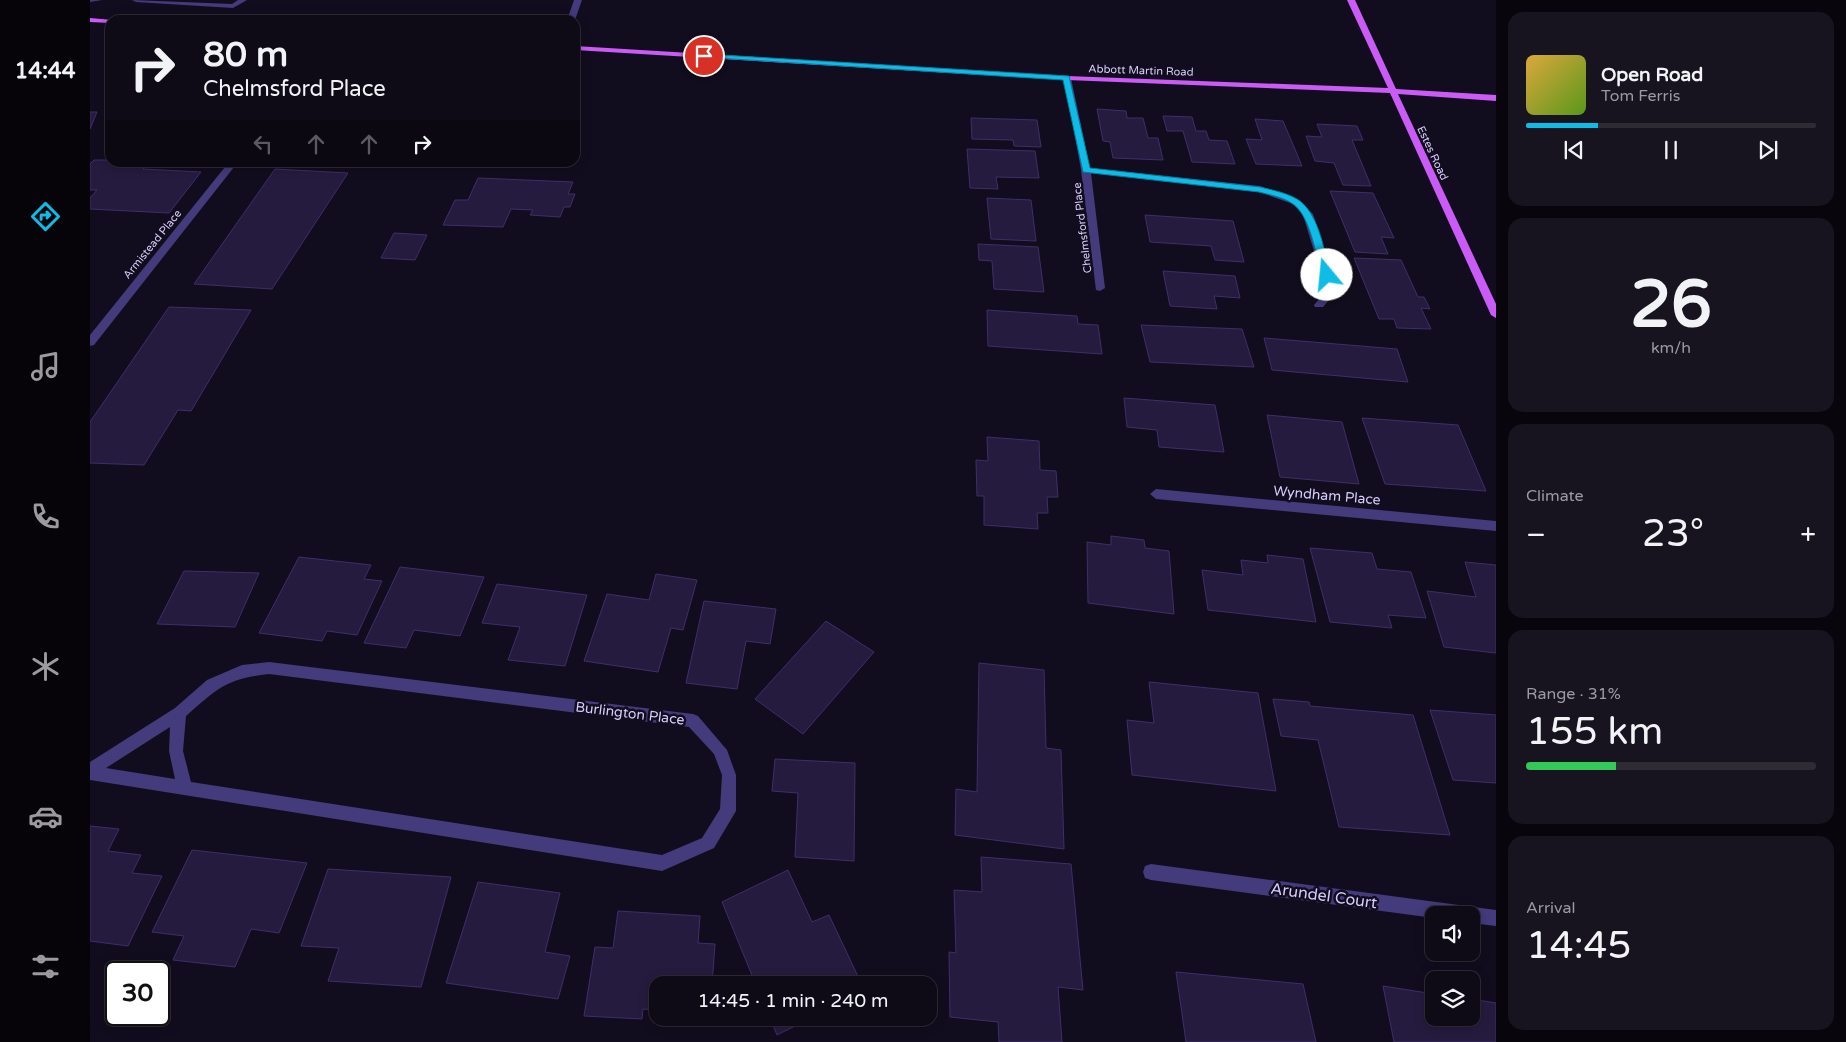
<!DOCTYPE html>
<meta charset="utf-8">
<style>
:root{--surface:#0e0a16;--page:#17131f;--text:#f1f3f6;--muted:#9b9aa1;--line:#2e2b35;--accent:#0dbde8}
body{margin:0;font-family:"Varela Round",sans-serif;background:var(--page);color:var(--text);height:100vh;display:flex;flex-direction:column;font-size:19px;white-space:nowrap}
*{box-sizing:border-box;margin:0}
p{font-size:16px;color:var(--muted)}
.icon{flex:none;width:28px;height:28px;fill:none;stroke:currentColor;stroke-width:2;stroke-linecap:round;stroke-linejoin:round}
.map{position:relative;flex:1;overflow:hidden}
.panel{display:flex;flex-direction:column;gap:12px;padding:12px;background:#08060c;width:350px}
.panel>*{flex:none}
.top-card{position:absolute;left:15px;top:15px;width:475px;height:152px;border-radius:15px;box-shadow:0 2px 12px #0003,0 0 0 1px var(--line);background:#0e0a16;color:var(--text);overflow:hidden}
.tools{position:absolute;left:1335px;top:906px;display:grid;gap:10px}
.tools a{display:grid;place-items:center;width:55px;height:55px;border-radius:10px;background:var(--surface);box-shadow:0 2px 12px #0003,0 0 0 1px var(--line);font-size:25px}
.speed{position:absolute;left:15px;top:961px;display:flex;gap:10px;font-size:25px;font-weight:700;text-align:center}
.speed>*{display:grid;place-content:center;width:65px;height:65px;border-radius:50%;background:var(--surface);box-shadow:0 2px 12px #0003,0 0 0 1px var(--line);line-height:1}
.speed .limit{border:2px solid #111;border-radius:8px;background:#fff;color:#111}
.pin{position:absolute;display:grid;place-items:center;width:42px;height:42px;color:#fff;margin:-21px;border:2px solid #fff;border-radius:50%;box-shadow:0 1px 5px #0007}
.me{position:absolute;width:55px;margin:-28px;rotate:343deg;stroke-linejoin:round;filter:drop-shadow(0 0 4px #0008)}
.turn{display:flex;align-items:center;gap:18px;height:105px;padding:0 15px;font-size:22px}
.turn .icon{width:65px;height:65px;stroke-width:2.5}
.turn b{display:block;font-size:35px;line-height:42px}
.lanes{display:flex;align-items:center;height:48px;padding:0 15px;background:#0003;justify-content:center;gap:25px;direction:ltr}
.lanes .off{opacity:.35}
.big{font-size:38px;font-weight:600;line-height:1.1}
.panel .tile{flex:1;display:flex;flex-direction:column;justify-content:center;gap:8px;min-width:0;padding:0 18px;border-radius:15px;background:var(--page)}
.panel .dial{align-items:center;gap:0}
.dial b{font-size:65px;line-height:1}
.song{display:flex;align-items:center;gap:15px}
.cover{width:60px;height:60px;border-radius:8px;background:linear-gradient(135deg,hsl(40 70% 55%),hsl(90 70% 35%))}
.played{height:5px;border-radius:2px;background:linear-gradient(90deg,var(--accent) 25%,var(--line) 25%)}
.keys{display:flex;justify-content:space-around;direction:ltr}
.heat{display:flex;justify-content:space-between;align-items:center;font-size:28px;direction:ltr}
.charge{height:8px;border-radius:4px;background:linear-gradient(90deg,#34c759 31%,var(--line) 0)}
.trip{position:absolute;left:559px;top:976px;width:288px;height:50px;border-radius:15px;background:var(--surface);box-shadow:0 2px 12px #0003,0 0 0 1px var(--line);font-weight:600;line-height:50px;text-align:center}
main{display:flex;flex:1;min-height:0}
.tabs{display:flex;flex-direction:column;width:90px;justify-content:space-around;align-items:center;background:#060409;color:var(--muted)}
.tabs .icon{width:35px;height:35px}
.tabs .selected{color:var(--accent)}
.tabs b{font-size:22px;color:var(--text)}
.map>svg:first-child{display:block}
.building{fill:#251b3e;stroke:#3f2e69}
.lines{fill:none;stroke-linecap:round;stroke-linejoin:round}
.minor{fill:#433b7b;fill-rule:evenodd}
.major{fill:#cb5bf6;fill-rule:evenodd}
.route{fill:#0dbde8;stroke:#087b97}
.labels{text-anchor:middle;stroke-width:5;stroke-linejoin:round;paint-order:stroke}
.far-street-label{font-size:11px;fill:#d7cdfc;stroke:#120d1e}
.street-label{font-size:14px;fill:#d7cdfc;stroke:#120d1e}
.near-street-label{font-size:16px;fill:#d7cdfc;stroke:#120d1e}
</style>
<main>
<nav class="tabs">
<b>14:44</b>
<svg class="icon selected" aria-label="directions" viewBox="0 0 24 24"><path d="M12 3l9 9-9 9-9-9zM9 14v-3h6M13 9l2 2-2 2"/></svg>
<svg class="icon" aria-label="music" viewBox="0 0 24 24"><path d="M9 18V5l10-2v13"/><circle cx="6" cy="18" r="3"/><circle cx="16" cy="16" r="3"/></svg>
<svg class="icon" aria-label="phone" viewBox="0 0 24 24"><path d="M5 4h4l2 5-3 2q2 4 5 5l2-3 5 2v4C11 20 4 13 5 4z"/></svg>
<svg class="icon" aria-label="climate" viewBox="0 0 24 24"><path d="M12 3v18M4 7l16 10M4 17L20 7"/></svg>
<svg class="icon" aria-label="car" viewBox="0 0 24 24"><path d="M5 17H2v-5l4-1 3-4h7l3 4 3 1v5h-3M9 17h6M6 11h13"/><circle cx="7" cy="17" r="2"/><circle cx="17" cy="17" r="2"/></svg>
<svg class="icon" aria-label="filters" viewBox="0 0 24 24"><path d="M4 7h16M4 17h16"/><circle cx="9" cy="7" r="2"/><circle cx="15" cy="17" r="2"/></svg>
</nav>
<div class="map">
<svg width="1406" height="1042" viewBox="0 0 1406 1042">
<rect width="100%" height="100%" fill="#120d1e"/>
<g class="building">
<polygon points="1007,109 1036,111 1037,118 1053,118 1058,138 1068,138 1073,160 1023,158 1020,142 1013,141"/>
<polygon points="0,112 7,112 0,129"/>
<polygon points="1073,116 1102,117 1106,131 1116,131 1119,140 1137,141 1145,164 1102,162 1093,131 1077,131"/>
<polygon points="881,118 947,120 951,147 924,146 923,140 882,139"/>
<polygon points="1165,119 1193,121 1212,166 1166,164 1156,139 1172,140"/>
<polygon points="1227,124 1267,126 1273,140 1262,140 1281,186 1253,185 1244,163 1225,161 1216,136 1232,137"/>
<polygon points="877,149 945,151 949,178 906,177 908,189 880,188"/>
<polygon points="4,160 20,160 20,162 59,162 53,169 111,172 79,213 0,209 0,198 7,190 0,190 0,164"/>
<polygon points="185,169 258,173 182,289 104,284"/>
<polygon points="388,178 483,182 478,194 485,194 480,207 474,207 470,217 440,215 443,210 421,209 413,227 353,225 365,200 378,200"/>
<polygon points="1240,191 1283,193 1304,238 1291,237 1298,254 1265,252"/>
<polygon points="897,198 941,200 946,241 901,239"/>
<polygon points="1055,215 1143,221 1154,262 1125,260 1121,246 1060,242"/>
<polygon points="304,233 337,235 325,260 291,258"/>
<polygon points="888,244 948,247 954,292 904,289 902,261 889,260"/>
<polygon points="1264,258 1311,260 1328,297 1334,297 1340,309 1331,308 1341,329 1307,328 1304,319 1289,319"/>
<polygon points="1073,271 1145,276 1150,298 1124,296 1127,309 1080,306"/>
<polygon points="79,307 161,310 101,411 88,410 54,465 0,463 0,422"/>
<polygon points="897,310 987,316 988,324 1008,325 1012,354 898,346"/>
<polygon points="1051,325 1152,329 1164,367 1060,362"/>
<polygon points="1174,338 1307,349 1318,382 1182,370"/>
<polygon points="1034,398 1125,405 1134,452 1069,447 1067,430 1037,427"/>
<polygon points="1177,415 1252,422 1269,484 1190,477"/>
<polygon points="1272,418 1368,425 1396,491 1295,484"/>
<polygon points="897,437 949,441 950,470 966,471 968,497 957,497 958,513 947,513 948,529 894,525 894,496 887,496 886,460 898,461"/>
<polygon points="1021,536 1054,540 1055,548 1079,551 1084,614 998,603 997,542 1021,545"/>
<polygon points="1220,548 1282,553 1287,569 1321,572 1336,618 1298,615 1302,628 1240,622"/>
<polygon points="1177,555 1213,559 1226,622 1118,610 1112,570 1153,575 1151,560 1178,563"/>
<polygon points="209,557 281,565 274,579 292,581 267,635 237,631 232,641 169,633"/>
<polygon points="1375,562 1406,565 1406,653 1354,647 1337,591 1386,597"/>
<polygon points="310,567 394,577 370,636 324,630 316,648 274,643"/>
<polygon points="94,571 169,573 145,627 67,624"/>
<polygon points="566,574 607,580 593,630 581,628 568,672 494,661 517,594 559,600"/>
<polygon points="407,584 497,595 475,666 418,660 430,627 392,623"/>
<polygon points="614,601 686,609 680,644 656,641 647,689 596,683"/>
<polygon points="736,621 784,652 713,734 665,699"/>
<polygon points="889,663 954,670 956,748 971,750 974,849 865,835 866,789 887,792"/>
<polygon points="1059,682 1168,693 1186,791 1042,775 1037,720 1064,723"/>
<polygon points="1183,699 1219,702 1220,706 1323,715 1360,835 1249,827 1228,740 1191,736"/>
<polygon points="1340,710 1406,715 1406,783 1363,780"/>
<polygon points="685,759 765,763 764,861 705,857 708,793 682,791"/>
<polygon points="0,826 29,829 18,851 51,855 42,873 72,876 38,946 0,941"/>
<polygon points="102,850 217,863 189,933 161,929 145,967 83,960 94,936 62,932"/>
<polygon points="891,857 981,864 993,990 968,987 972,1042 909,1042 908,1022 860,1017 859,952 866,953 864,890 892,892"/>
<polygon points="238,869 361,877 331,987 238,981 249,948 211,946"/>
<polygon points="698,870 722,922 739,915 772,985 666,985 632,902"/>
<polygon points="388,882 470,893 455,952 480,956 468,999 356,983"/>
<polygon points="528,911 610,916 608,943 625,944 622,985 568,985 568,1010 553,1009 552,1019 494,1016 505,947 523,948"/>
<polygon points="1086,972 1213,984 1226,1042 1096,1042"/>
<polygon points="1293,986 1344,994 1344,1018 1381,1018 1381,999 1406,1003 1406,1042 1304,1042"/>
<polygon points="680,1018 721,1018 687,1035"/>
</g>
<g class="lines">
<g class="minor">
<polygon points="0,0 12,0 0,2"/>
<polygon points="42,0 142,4 148,0 157,0 143,8 46,2"/>
<polygon points="484,0 492,0 485,20 477,20"/>
<polygon points="974,76 981,78 1000,168 1170,186 1209,200 1223,214 1246,291 1245,293 1233,307 1225,307 1224,305 1236,291 1213,215 1203,204 1169,192 1001,173 1015,288 1010,291 1006,290 991,170"/>
<polygon points="139,162 148,162 4,345 0,346 0,335"/>
<polygon points="1066,489 1406,521 1406,531 1066,499 1060,494"/>
<path d="M179 662 603 714 608 716 637 750 646 775V811L624 848 572 871 0 780V762L85 708 117 680 152 665ZM179 674 599 727 624 754 632 775 630 809 612 838 572 855 101 782 93 751 96 716C128 688 136 679 179 674ZM80 727 79 751 85 779 16 768Z"/>
<polygon points="1061,864 1406,910 1406,926 1381,923 1381,915 1344,915 1344,918 1061,880 1055,878 1053,872 1055,866"/>
</g>
<g class="major">
<polygon points="1257,0 1265,0 1306,89 1406,95 1406,101 1308,94 1406,304 1406,318 1401,315 1300,93 977,80 485,50 485,46 977,76 1298,88"/>
<polygon points="0,18 23,20 20,20 20,23 0,22"/>
</g>
</g>
<path class="route" d="M614 54 979 76 1000 168 1170 187C1182 190 1199 193 1210 201 1230 217 1234 252 1241 275L1237 278 1232 275C1226 256 1220 215 1203 204 1193 197 1180 195 1169 192L993 172 973 80 611 57V54Z"/>
<g class="labels">
<g class="far-street-label">
<text transform="translate(1051 70) rotate(2)" y="4">Abbott Martin Road</text>
<text transform="translate(1343 153) rotate(65)" y="4">Estes Road</text>
<text transform="translate(992 228) rotate(-97)" y="4">Chelmsford Place</text>
<text transform="translate(62 244) rotate(-51)" y="4">Armistead Place</text>
</g>
<g class="street-label">
<text transform="translate(1237 495) rotate(5)" y="5">Wyndham Place</text>
<text transform="translate(540 713) rotate(7)" y="5">Burlington Place</text>
</g>
<g class="near-street-label">
<text transform="translate(1234 895) rotate(8)" y="6">Arundel Court</text>
</g>
</g>
</svg>
<div class="tools">
<a><svg class="icon" aria-label="sound" viewBox="0 0 24 24"><path d="M4 9h4l5-4v14l-5-4H4zM17 9q2 3 0 6"/></svg></a>
<a><svg class="icon" aria-label="layers" viewBox="0 0 24 24"><path d="M12 4l9 5-9 5-9-5zM3 14l9 5 9-5"/></svg></a>
</div>
<div class="speed"><div class="limit">30</div></div>
<div class="pin" style="left:614px;top:56px;background:#d93025"><svg class="icon" aria-label="arrive" viewBox="0 0 24 24"><path d="M6 21V4h12l-3 4 3 4H6"/></svg></div>
<svg class="me" style="left:1237px;top:275px" viewBox="-20 -20 40 40"><circle r="19" fill="#fff"/><path d="M0-13L10 11 0 6-10 11z" fill="#0dbde8"/></svg>
<div class="trip">14:45 · 1 min · 240 m</div>
<div class="top-card">
<div class="turn"><svg class="icon" aria-label="right" viewBox="0 0 24 24"><path d="M7 20v-9h11M14 6l5 5-5 5"/></svg><div><b>80 m</b>Chelmsford Place</div></div>
<div class="lanes"><svg class="icon off" aria-label="left" viewBox="0 0 24 24"><path d="M17 20v-9H6M10 6l-5 5 5 5"/></svg><svg class="icon off" aria-label="ahead" viewBox="0 0 24 24"><path d="M12 20V5M6 11l6-6 6 6"/></svg><svg class="icon off" aria-label="ahead" viewBox="0 0 24 24"><path d="M12 20V5M6 11l6-6 6 6"/></svg><svg class="icon" aria-label="right" viewBox="0 0 24 24"><path d="M7 20v-9h11M14 6l5 5-5 5"/></svg></div>
</div>
</div>
<section class="panel">
<div class="tile">
<div class="song"><i class="cover"></i><div><b>Open Road</b><p>Tom Ferris</p></div></div>
<div class="played"></div>
<div class="keys"><svg class="icon" aria-label="previous" viewBox="0 0 24 24"><path d="M18 5L8 12l10 7zM5 5v14"/></svg><svg class="icon" aria-label="pause" viewBox="0 0 24 24"><path d="M8 5v14M16 5v14"/></svg><svg class="icon" aria-label="next" viewBox="0 0 24 24"><path d="M6 5l10 7-10 7zM19 5v14"/></svg></div>
</div>
<div class="tile dial"><b>26</b><p>km/h</p></div>
<div class="tile"><p>Climate</p>
<div class="heat"><a>−</a><b class="big">23°</b><a>+</a></div>
</div>
<div class="tile"><p>Range · 31%</p><b class="big">155 km</b><div class="charge"></div></div>
<div class="tile"><p>Arrival</p><b class="big">14:45</b></div>
</section>
</main>
